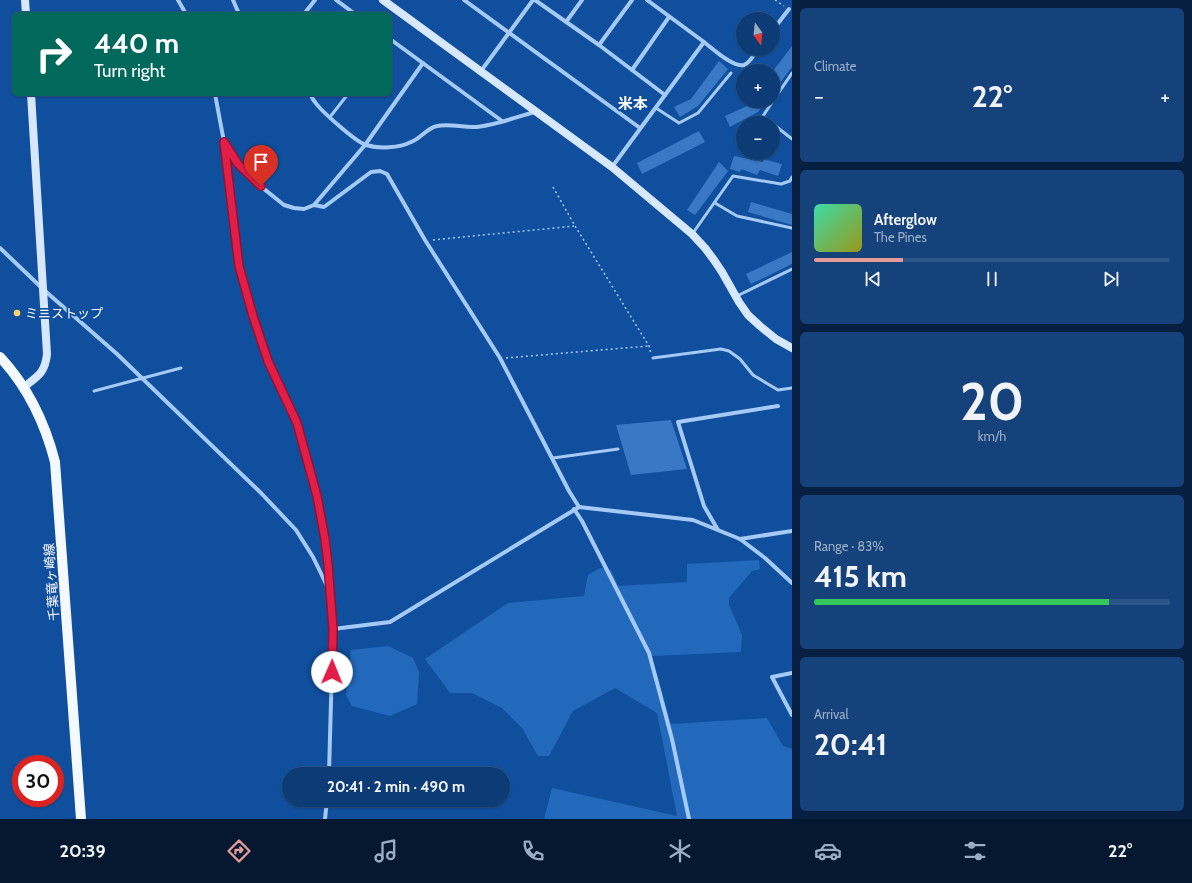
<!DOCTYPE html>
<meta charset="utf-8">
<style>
:root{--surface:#0c3b76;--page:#15427b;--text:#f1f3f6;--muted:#9aadc5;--line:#2c5588;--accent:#e69b98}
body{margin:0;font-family:Cabin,"Noto Sans JP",sans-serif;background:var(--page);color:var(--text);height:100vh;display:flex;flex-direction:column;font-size:15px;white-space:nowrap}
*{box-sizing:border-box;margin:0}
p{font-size:13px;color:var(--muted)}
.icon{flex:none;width:22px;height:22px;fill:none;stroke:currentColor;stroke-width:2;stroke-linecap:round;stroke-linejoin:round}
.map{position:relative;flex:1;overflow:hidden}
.details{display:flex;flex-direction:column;gap:8px;padding:8px;background:#072041;width:400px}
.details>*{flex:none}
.guide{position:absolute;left:12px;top:12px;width:380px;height:84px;border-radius:6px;box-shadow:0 1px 3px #0004,0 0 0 1px var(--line);background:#00695c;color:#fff;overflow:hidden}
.needle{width:26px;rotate:165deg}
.buttons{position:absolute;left:736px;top:12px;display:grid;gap:8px}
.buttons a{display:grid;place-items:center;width:44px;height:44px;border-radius:50%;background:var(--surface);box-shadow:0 1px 3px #0004,0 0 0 1px var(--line);font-size:20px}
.speed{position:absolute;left:12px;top:755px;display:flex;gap:8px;font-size:20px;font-weight:700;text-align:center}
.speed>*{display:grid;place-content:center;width:52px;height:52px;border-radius:50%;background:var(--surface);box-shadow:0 1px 3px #0004,0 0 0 1px var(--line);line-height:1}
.speed .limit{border:6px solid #d22;background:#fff;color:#111}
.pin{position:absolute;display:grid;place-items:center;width:34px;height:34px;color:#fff;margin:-41px -17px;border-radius:50% 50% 50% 0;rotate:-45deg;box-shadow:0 0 4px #0007}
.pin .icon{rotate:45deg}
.me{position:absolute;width:44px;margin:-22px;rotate:1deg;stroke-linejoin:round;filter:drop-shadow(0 0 3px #0008)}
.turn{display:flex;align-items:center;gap:14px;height:84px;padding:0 16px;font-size:18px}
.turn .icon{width:52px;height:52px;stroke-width:2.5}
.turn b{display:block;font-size:28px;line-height:34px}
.big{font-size:30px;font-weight:800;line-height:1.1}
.details .tile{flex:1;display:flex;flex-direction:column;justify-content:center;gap:6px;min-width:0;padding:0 14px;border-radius:6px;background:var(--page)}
.details .dial{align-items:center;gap:0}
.dial b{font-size:52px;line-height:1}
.song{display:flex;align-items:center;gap:12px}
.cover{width:48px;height:48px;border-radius:6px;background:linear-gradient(135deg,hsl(160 70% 55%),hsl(60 70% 35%))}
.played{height:4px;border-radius:2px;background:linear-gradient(90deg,var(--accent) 25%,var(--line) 25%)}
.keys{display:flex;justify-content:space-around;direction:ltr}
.heat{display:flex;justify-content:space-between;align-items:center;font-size:22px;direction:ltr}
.charge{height:6px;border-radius:3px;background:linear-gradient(90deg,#34c759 83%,var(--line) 0)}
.trip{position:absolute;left:282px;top:767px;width:228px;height:40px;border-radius:20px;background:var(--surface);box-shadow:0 1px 3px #0004,0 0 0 1px var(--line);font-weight:800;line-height:40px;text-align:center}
.dock{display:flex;height:64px;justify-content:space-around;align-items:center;background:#05182f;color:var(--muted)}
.dock .icon{width:28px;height:28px}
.dock .selected{color:var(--accent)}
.dock b{font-size:18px;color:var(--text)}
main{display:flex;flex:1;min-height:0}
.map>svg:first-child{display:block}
.green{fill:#2269bc}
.building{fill:#3978c5}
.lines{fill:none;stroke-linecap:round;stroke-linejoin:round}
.path{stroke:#a5caf5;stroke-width:1.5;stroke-dasharray:2 3;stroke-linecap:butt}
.lane{stroke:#a5caf5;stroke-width:3}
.street{stroke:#a5caf5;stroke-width:4}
.secondary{stroke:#d6e7fe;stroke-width:8}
.primary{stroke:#f4f8ff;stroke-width:10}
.route-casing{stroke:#92132f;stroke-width:10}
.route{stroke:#e11d48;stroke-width:7}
.poi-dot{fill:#ffd36a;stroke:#104f9e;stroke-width:1.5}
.labels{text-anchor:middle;stroke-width:3.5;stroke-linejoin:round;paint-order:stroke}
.poi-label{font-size:13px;fill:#fff;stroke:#104f9e;text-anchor:start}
.street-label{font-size:13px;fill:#fff;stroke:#104f9e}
.quarter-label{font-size:15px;font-weight:bold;fill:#fff;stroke:#104f9e}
</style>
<main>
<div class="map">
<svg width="792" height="819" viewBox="0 0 792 819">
<rect width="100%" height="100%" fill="#104f9e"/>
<g class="green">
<polygon points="759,560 760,569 752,571 729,598 729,605 742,635 741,652 652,656 671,724 767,718 783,746 792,749 792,819 544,819 552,788 677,816 657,713 615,688 573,711 549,756 538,756 522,728 502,708 472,693 450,693 425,659 508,603 584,596 588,575 600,568 611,570 618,586 687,582 687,564"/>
<polygon points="388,646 413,658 419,672 417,704 390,716 352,706 346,695 351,650"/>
</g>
<g class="building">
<polygon points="792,46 792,67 773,92 773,71"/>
<polygon points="719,61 728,69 698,106 680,117 674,107 691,99"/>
<polygon points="751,101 766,101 758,112 730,127 725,116 747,106"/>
<polygon points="699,131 705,142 642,174 637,163"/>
<polygon points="734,156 763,162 763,159 782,164 778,176 760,170 757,175 741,169 740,172 730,169"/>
<polygon points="719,162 728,171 695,215 687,210"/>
<polygon points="751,202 792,214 792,225 748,212"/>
<polygon points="792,252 792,264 751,284 746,274"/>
<polygon points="671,420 687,469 631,475 616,425"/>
</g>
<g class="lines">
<g class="path">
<polyline points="775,0 784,6"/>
<polyline points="553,187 575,226 649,346 651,354"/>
<polyline points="433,240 574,226"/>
<polyline points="506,358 648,346"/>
</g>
<g class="lane">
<polyline points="773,101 792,73"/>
<polyline points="656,108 679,123 698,113 731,73"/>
<polyline points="330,117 348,94"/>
<polyline points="771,123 763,116 773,101"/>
<polyline points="773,124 792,139"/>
<polyline points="715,203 737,216 792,228"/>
<polyline points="693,233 733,176 781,184 790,181 792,177"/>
<polyline points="737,296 792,269"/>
<polyline points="653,358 721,349 729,351 740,359 753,375 778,390 792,388"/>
<polyline points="94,391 181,368"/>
<polyline points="553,458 618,449"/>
</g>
<g class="street">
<polyline points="178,0 186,14"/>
<polyline points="233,0 239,14"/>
<polyline points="336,0 355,14"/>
<polyline points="464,0 640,128"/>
<polyline points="535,0 599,45 665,95"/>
<polyline points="647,0 704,42"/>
<polyline points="304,14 315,0"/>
<polyline points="566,22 582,0"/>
<polyline points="773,30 789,9"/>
<polyline points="390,39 502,121"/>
<polyline points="599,45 632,0"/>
<polyline points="632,70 669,17"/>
<polyline points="481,71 533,0"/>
<polyline points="215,94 224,142 239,266 261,340 268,361 297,423 305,449 317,497 325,539 329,564 329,589"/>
<path d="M310 94C312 97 313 100 315 102 321 111 356 142 366 145 379 149 399 148 411 142 420 139 427 128 437 126 450 123 463 128 476 127 493 126 519 116 535 112"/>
<polyline points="225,144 238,164 253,180 284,205 294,208 304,209 314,205 365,145 423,63"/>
<path d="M612 167 704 42C712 48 733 68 744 65 750 63 754 54 758 49"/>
<polyline points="314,205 324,207 371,172 380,171 387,174 425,240 500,358 569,491 579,507"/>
<polyline points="0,248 44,290 117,354 261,493 296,530 313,557 330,592 333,629 329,774"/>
<polyline points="574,509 582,521 649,653 672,739 689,819"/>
<polyline points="718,530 704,506 678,422 778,406"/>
<polyline points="740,539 792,531"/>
<polyline points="333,629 390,622 579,507 693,520 740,539 765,558 792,583"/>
<polyline points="792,673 772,677 792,715"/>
<polyline points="325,819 327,800"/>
</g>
<g class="secondary">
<polyline points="25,0 26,14"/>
<polyline points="383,0 612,167 692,234 705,248 714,260 722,272 739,302 748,315 760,326 776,339 792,348"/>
<path d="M24 387C38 376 45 373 47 354L31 94"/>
</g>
<path class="primary" d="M0 357C27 386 45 423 55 462L81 819"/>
</g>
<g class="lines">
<defs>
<polyline id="route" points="261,186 238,164 224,142 239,266 253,316 268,361 297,423 317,496 325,539 328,564 333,629 332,672"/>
</defs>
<use href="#route" class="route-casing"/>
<use href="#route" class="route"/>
</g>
<circle class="poi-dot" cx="17" cy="313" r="4"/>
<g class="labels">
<g class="poi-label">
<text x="25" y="318">ミニストップ</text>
</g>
<g class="street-label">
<text transform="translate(51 582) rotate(-94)" y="5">千葉竜ヶ崎線</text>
</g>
<g class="quarter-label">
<text x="633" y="109">米本</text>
</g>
</g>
</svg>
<div class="buttons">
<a><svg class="needle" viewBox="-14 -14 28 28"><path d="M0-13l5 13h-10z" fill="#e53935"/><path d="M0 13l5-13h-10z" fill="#9aadc5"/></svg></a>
<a>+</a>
<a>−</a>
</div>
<div class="speed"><div class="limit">30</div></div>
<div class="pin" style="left:261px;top:186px;background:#d93025"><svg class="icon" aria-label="arrive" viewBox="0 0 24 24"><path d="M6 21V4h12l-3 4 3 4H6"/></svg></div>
<svg class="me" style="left:332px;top:672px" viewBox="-20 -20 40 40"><circle r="19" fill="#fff"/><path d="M0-13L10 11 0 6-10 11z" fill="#e11d48"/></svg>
<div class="trip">20:41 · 2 min · 490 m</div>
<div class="guide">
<div class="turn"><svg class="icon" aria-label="right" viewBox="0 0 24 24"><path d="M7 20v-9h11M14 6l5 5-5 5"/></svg><div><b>440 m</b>Turn right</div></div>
</div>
</div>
<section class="details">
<div class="tile"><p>Climate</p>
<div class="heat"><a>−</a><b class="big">22°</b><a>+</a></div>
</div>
<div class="tile">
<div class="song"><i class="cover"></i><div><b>Afterglow</b><p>The Pines</p></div></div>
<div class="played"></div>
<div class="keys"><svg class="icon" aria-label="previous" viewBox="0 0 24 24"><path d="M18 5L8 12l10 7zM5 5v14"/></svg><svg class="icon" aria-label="pause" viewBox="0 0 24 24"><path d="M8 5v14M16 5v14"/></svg><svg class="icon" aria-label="next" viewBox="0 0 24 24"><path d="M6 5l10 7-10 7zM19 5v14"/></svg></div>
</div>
<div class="tile dial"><b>20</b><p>km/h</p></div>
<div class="tile"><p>Range · 83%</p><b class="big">415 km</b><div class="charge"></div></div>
<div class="tile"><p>Arrival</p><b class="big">20:41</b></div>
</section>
</main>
<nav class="dock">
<b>20:39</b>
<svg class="icon selected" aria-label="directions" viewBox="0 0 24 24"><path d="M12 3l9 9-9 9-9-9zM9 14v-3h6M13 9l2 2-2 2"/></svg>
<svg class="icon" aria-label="music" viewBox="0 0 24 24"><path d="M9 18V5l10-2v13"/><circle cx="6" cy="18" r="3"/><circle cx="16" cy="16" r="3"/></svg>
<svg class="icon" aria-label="phone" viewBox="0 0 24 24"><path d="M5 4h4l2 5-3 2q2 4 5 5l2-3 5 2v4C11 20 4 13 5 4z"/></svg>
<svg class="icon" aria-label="climate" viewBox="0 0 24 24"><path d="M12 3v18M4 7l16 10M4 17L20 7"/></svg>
<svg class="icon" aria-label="car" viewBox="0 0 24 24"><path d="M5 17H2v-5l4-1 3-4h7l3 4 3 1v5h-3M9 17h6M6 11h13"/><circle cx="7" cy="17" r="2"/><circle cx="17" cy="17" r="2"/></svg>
<svg class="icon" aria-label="filters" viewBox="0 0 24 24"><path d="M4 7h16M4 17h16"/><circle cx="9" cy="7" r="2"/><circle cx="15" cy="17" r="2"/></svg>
<b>22°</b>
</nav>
